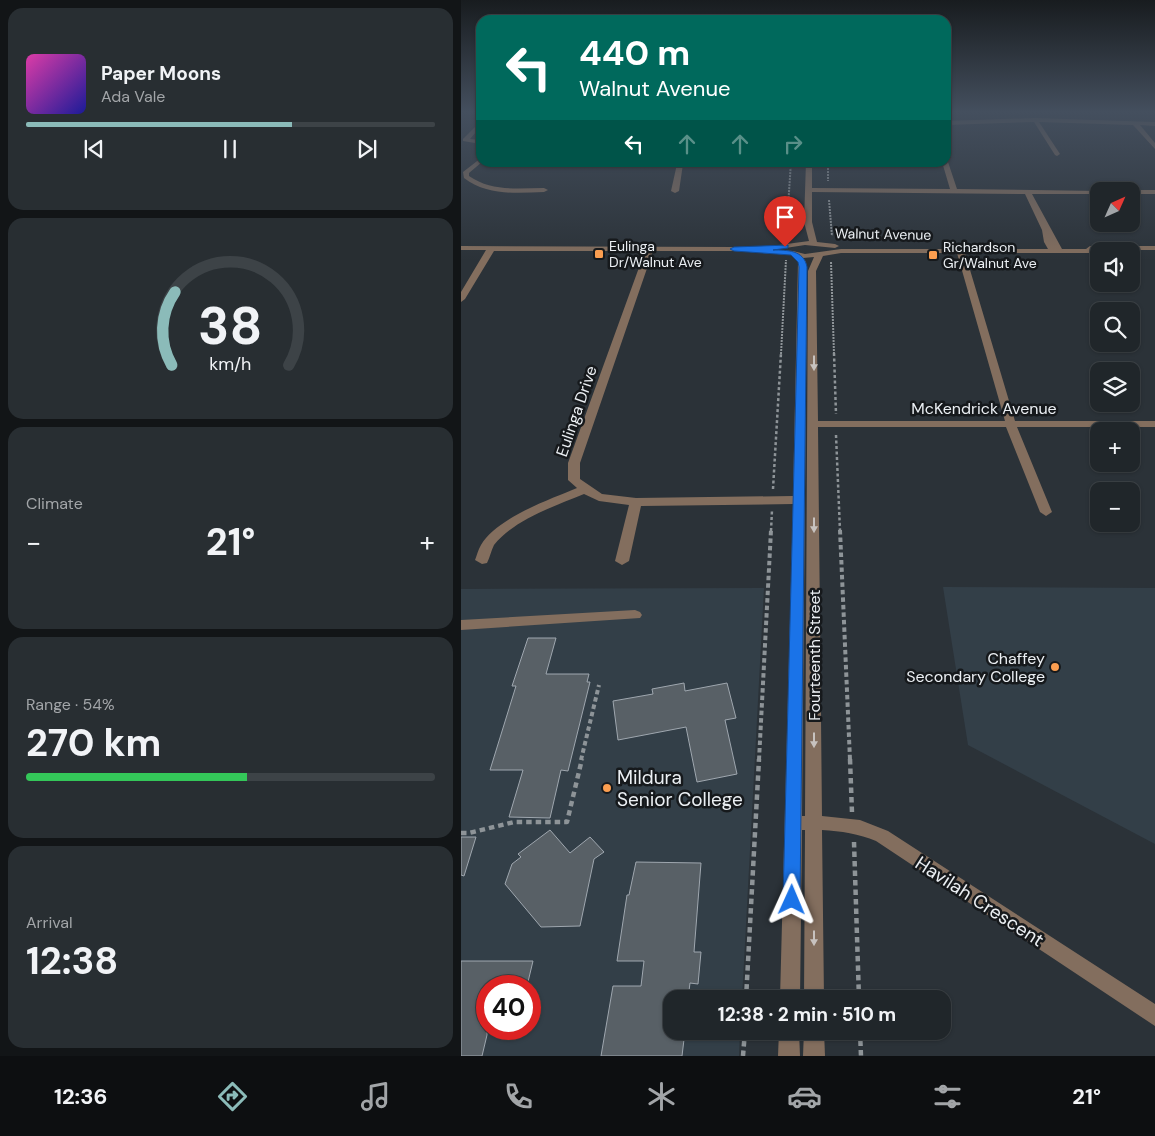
<!DOCTYPE html>
<meta charset="utf-8">
<style>
:root{--surface:#20262a;--page:#282e32;--text:#f1f3f6;--muted:#a2a5a8;--line:#3d4347;--accent:#8bbbb9}
body{margin:0;font-family:"DM Sans",sans-serif;background:var(--page);color:var(--text);height:100vh;display:flex;flex-direction:column;font-size:19px;white-space:nowrap}
*{box-sizing:border-box;margin:0}
p{font-size:16px;color:var(--muted)}
.icon{flex:none;width:28px;height:28px;fill:none;stroke:currentColor;stroke-width:2;stroke-linecap:round;stroke-linejoin:round}
.map{position:relative;flex:1;overflow:hidden}
.drawer{display:flex;flex-direction:column;gap:8px;padding:8px;background:#121517;width:461px}
.drawer>*{flex:none}
.top-card{position:absolute;left:15px;top:15px;width:475px;height:152px;border-radius:15px;box-shadow:0 1px 4px #0004,0 0 0 1px var(--line);background:#00695c;color:#fff;overflow:hidden}
.needle{width:32px;rotate:45deg}
.buttons{position:absolute;left:629px;top:182px;display:grid;gap:10px}
.buttons a{display:grid;place-items:center;width:50px;height:50px;border-radius:10px;background:var(--surface);box-shadow:0 1px 4px #0004,0 0 0 1px var(--line);font-size:25px}
.speed{position:absolute;left:15px;top:975px;display:flex;gap:10px;font-size:25px;font-weight:700;text-align:center}
.speed>*{display:grid;place-content:center;width:65px;height:65px;border-radius:50%;background:var(--surface);box-shadow:0 1px 4px #0004,0 0 0 1px var(--line);line-height:1}
.speed .limit{border:8px solid #d22;background:#fff;color:#111}
.pin{position:absolute;display:grid;place-items:center;width:42px;height:42px;color:#fff;margin:-51px -21px;border-radius:50% 50% 50% 0;rotate:-45deg;box-shadow:0 0 5px #0007}
.pin .icon{rotate:45deg}
.me{position:absolute;width:55px;margin:-28px;rotate:1deg;stroke-linejoin:round;filter:drop-shadow(0 0 4px #0008)}
.turn{display:flex;align-items:center;gap:18px;height:105px;padding:0 20px;font-size:22px}
.turn .icon{width:65px;height:65px;stroke-width:2.5}
.turn b{display:block;font-size:35px;line-height:42px}
.lanes{display:flex;align-items:center;height:48px;padding:0 20px;background:#0003;justify-content:center;gap:25px;direction:ltr}
.lanes .off{opacity:.35}
.big{font-size:38px;font-weight:700;line-height:1.1}
.drawer .widget{flex:1;display:flex;flex-direction:column;justify-content:center;gap:8px;min-width:0;padding:0 18px;border-radius:15px;background:var(--page)}
.drawer .dial{align-items:center;gap:0}
.dial svg{height:130px;overflow:visible;fill:none;stroke:var(--line);stroke-width:7;stroke-linecap:round;text-anchor:middle}
.dial text{fill:var(--text);stroke:none}
.song{display:flex;align-items:center;gap:15px}
.cover{width:60px;height:60px;border-radius:8px;background:linear-gradient(135deg,hsl(320 70% 55%),hsl(240 70% 35%))}
.played{height:5px;border-radius:2px;background:linear-gradient(90deg,var(--accent) 65%,var(--line) 65%)}
.keys{display:flex;justify-content:space-around;direction:ltr}
.heat{display:flex;justify-content:space-between;align-items:center;font-size:28px;direction:ltr}
.charge{height:8px;border-radius:4px;background:linear-gradient(90deg,#34c759 54%,var(--line) 0)}
.trip{position:absolute;left:202px;top:990px;width:288px;height:50px;border-radius:15px;background:var(--surface);box-shadow:0 1px 4px #0004,0 0 0 1px var(--line);font-weight:700;line-height:50px;text-align:center}
.menu{display:flex;height:80px;justify-content:space-around;align-items:center;background:#0d0f11;color:var(--muted)}
.menu .icon{width:35px;height:35px}
.menu .current{color:var(--accent)}
.menu b{font-size:22px;color:var(--text)}
main{display:flex;flex:1;min-height:0}
.map>svg:first-child{display:block}
.built{fill:#333f48;fill-rule:evenodd}
.building{fill:#586066;stroke:#9fa7af}
.lines{fill:none;stroke-linecap:round;stroke-linejoin:round}
.path-far3{stroke:#8e9498;stroke-width:2;stroke-dasharray:2 1;stroke-linecap:butt}
.path-far2{stroke:#8e9498;stroke-width:2.5;stroke-dasharray:3 2.5;stroke-linecap:butt}
.path-far1{stroke:#8e9498;stroke-width:4;stroke-dasharray:4.5 3;stroke-linecap:butt}
.path{stroke:#8e9498;stroke-width:4.5;stroke-dasharray:5.5 4;stroke-linecap:butt}
.minor{fill:#836e5e;fill-rule:evenodd}
.oneway{fill:#c7c2bf}
.route{fill:#1a73e8;stroke:#114b97}
.poi-dot{fill:#fb9e50;stroke:#16191c;stroke-width:2}
.labels{text-anchor:middle;stroke-width:5;stroke-linejoin:round;paint-order:stroke}
.far-street-label{font-size:14px;fill:#ebeff3;stroke:#16191c}
.far-poi-label{font-size:14px;fill:#ebeff3;stroke:#16191c;text-anchor:start}
.street-label{font-size:16px;fill:#ebeff3;stroke:#16191c}
.poi-label{font-size:16px;fill:#ebeff3;stroke:#16191c;text-anchor:end}
.near-poi-label{font-size:19px;fill:#ebeff3;stroke:#16191c;text-anchor:start}
.near-street-label{font-size:19px;fill:#ebeff3;stroke:#16191c}
</style>
<main>
<section class="drawer">
<div class="widget">
<div class="song"><i class="cover"></i><div><b>Paper Moons</b><p>Ada Vale</p></div></div>
<div class="played"></div>
<div class="keys"><svg class="icon" aria-label="previous" viewBox="0 0 24 24"><path d="M18 5L8 12l10 7zM5 5v14"/></svg><svg class="icon" aria-label="pause" viewBox="0 0 24 24"><path d="M8 5v14M16 5v14"/></svg><svg class="icon" aria-label="next" viewBox="0 0 24 24"><path d="M6 5l10 7-10 7zM19 5v14"/></svg></div>
</div>
<div class="widget dial"><svg viewBox="0 0 100 80">
<path d="M14 69A42 42 0 1 1 86 69"/>
<path d="M14 69A42 42 0 0 1 16 24" stroke="#8bbbb9"/>
<text x="50" y="56" font-size="32" font-weight="700">38</text>
<text x="50" y="72" font-size="11">km/h</text>
</svg></div>
<div class="widget"><p>Climate</p>
<div class="heat"><a>−</a><b class="big">21°</b><a>+</a></div>
</div>
<div class="widget"><p>Range · 54%</p><b class="big">270 km</b><div class="charge"></div></div>
<div class="widget"><p>Arrival</p><b class="big">12:38</b></div>
</section>
<div class="map">
<svg width="694" height="1056" viewBox="0 0 694 1056">
<rect width="100%" height="100%" fill="#2b3238"/>
<g class="built">
<polygon points="482,587 694,588 694,844 507,745"/>
<path d="M303 588 281 999H211V1031H279L278 1056H0V589ZM26 986H69V1029H26Z"/>
</g>
<g class="building">
<polygon points="67,638 95,638 85,674 128,674 126,682 129,682 107,771 100,770 89,818 48,817 62,770 29,770 55,686 51,686"/>
<polygon points="223,683 224,691 266,683 275,718 264,720 276,774 236,782 225,727 157,740 152,701 192,694 191,689"/>
<polygon points="89,830 109,853 129,837 143,852 133,859 119,926 80,927 44,884 51,864 60,857 57,854"/>
<polygon points="0,837 15,837 3,876 0,875"/>
<polygon points="175,862 240,863 233,952 240,952 237,984 229,983 227,999 211,999 211,1031 224,1031 221,1056 140,1056 152,986 180,986 183,961 156,961 166,895 168,895"/>
<polygon points="0,961 72,961 66,986 26,986 26,1035 21,1056 0,1056"/>
</g>
<g class="lines">
<g class="path-far3">
<polyline points="367,162 367,181"/>
<polyline points="368,200 371,236"/>
<polyline points="325,237 330,162"/>
<polyline points="370,262 373,354"/>
<polyline points="320,354 325,260"/>
</g>
<g class="path-far2">
<polyline points="373,353 375,414"/>
<polyline points="375,435 379,531"/>
<polyline points="312,489 320,353"/>
<polyline points="310,531 311,510"/>
</g>
<g class="path-far1">
<polyline points="379,530 389,760"/>
<polyline points="120,760 138,685"/>
<polyline points="298,760 310,530"/>
</g>
<g class="path">
<polyline points="389,759 391,813"/>
<polyline points="0,833 8,833 53,822 106,822 121,759"/>
<polyline points="393,842 398,999"/>
<polyline points="285,999 298,759"/>
<polyline points="399,1031 400,1056"/>
<polyline points="282,1056 284,1031"/>
</g>
<g class="minor">
<polygon points="574,118 694,122 694,126 679,125 694,143 694,149 672,125 578,122 599,154 596,156 594,155 573,122 485,125 485,121"/>
<polygon points="18,123 20,126 9,139 20,140 20,144 2,141 2,139"/>
<path d="M20 158 21 162 8 173V176C31 192 57 188 83 188L87 190 83 192C55 193 27 196 3 178L2 172Z"/>
<path d="M485 160 487 162 496 189 640 191H638V194H571L601 249H625L629 246H694V250H642L638 251V253H504L554 421H694V427H556L591 512 585 516 579 512 545 427H357L361 816 399 820 427 831 694 1004V1026L415 841C398 834 380 831 361 830L363 999H343L344 830H341L339 999H319L332 504 180 506 168 561 161 565 154 561 168 505 138 501 123 494C94 506 54 519 33 545 30 551 29 557 26 563L21 564 14 560C16 555 17 550 20 545 36 518 87 500 116 488L107 480V463L184 251H33L4 299 0 302V292L25 250H0V246L273 247 332 251 344 254 380 249H494L498 246 502 249H587L583 242 581 230 564 194 351 192V222L356 242 374 244 378 246 374 248 344 245 318 249 314 247 318 245 348 241 343 222 345 162H351V188L489 189 481 162H485ZM192 251H273L331 255 337 262 332 496 175 498 141 494 119 479V463ZM380 253H496L544 421H357L355 271 362 256ZM353 257 347 271 344 816H341L346 276 345 262 342 258Z"/>
<polygon points="214,162 222,164 218,191 214,193 210,191 216,164"/>
<polygon points="670,190 694,190 694,194 670,194 670,191 667,191"/>
<polygon points="174,610 179,612 181,615 179,618 0,630 0,620"/>
<polygon points="318,1031 338,1031 339,1056 317,1056"/>
<polygon points="343,1031 363,1031 364,1056 342,1056"/>
</g>
</g>
<defs><path id="oneway-solid" d="M-6-.8H1V-3.2L6.5 0L1 3.2V.8H-6Z" transform="scale(1.25)"/></defs>
<g class="oneway">
<use href="#oneway-solid" transform="translate(353 363) rotate(90)"/>
<use href="#oneway-solid" transform="translate(353 525) rotate(90)"/>
<use href="#oneway-solid" transform="translate(353 740) rotate(90)"/>
<use href="#oneway-solid" transform="translate(353 938) rotate(90)"/>
</g>
<linearGradient id="sky" x2="0" y2="1"><stop stop-color="#181c1f"/><stop offset="0.43" stop-color="#444f5e"/><stop offset="1" stop-color="#444f5e" stop-opacity="0"/></linearGradient>
<rect width="694" height="260" fill="url(#sky)"/>
<path class="route" d="M327 245V248L312 250C326 250 343 250 346 267L339 900 337 906 331 908 325 906 322 900 338 267 337 262 330 255 273 251 269 249 273 247Z"/>
<g class="poi-dot">
<rect x="133" y="249" width="10" height="10" rx="2.5"/>
<rect x="467" y="250" width="10" height="10" rx="2.5"/>
<circle cx="594" cy="667" r="5"/>
<circle cx="146" cy="788" r="5"/>
</g>
<g class="labels">
<g class="far-street-label">
<text transform="translate(422 234) rotate(1)" y="5">Walnut Avenue</text>
</g>
<g class="far-poi-label">
<text x="148" y="251">Eulinga<tspan x="148" dy="16">Dr/Walnut Ave</tspan></text>
<text x="482" y="252">Richardson<tspan x="482" dy="16">Gr/Walnut Ave</tspan></text>
</g>
<g class="street-label">
<text x="523" y="414">McKendrick Avenue</text>
<text transform="translate(115 411) rotate(-71)" y="6">Eulinga Drive</text>
<text transform="translate(353 655) rotate(-90)" y="6">Fourteenth Street</text>
</g>
<g class="poi-label">
<text x="584" y="664">Chaffey<tspan x="584" dy="18">Secondary College</tspan></text>
</g>
<g class="near-poi-label">
<text x="156" y="784">Mildura<tspan x="156" dy="22">Senior College</tspan></text>
</g>
<g class="near-street-label">
<text transform="translate(519 901) rotate(33)" y="7">Havilah Crescent</text>
</g>
</g>
</svg>
<div class="buttons">
<a><svg class="needle" viewBox="-14 -14 28 28"><path d="M0-13l5 13h-10z" fill="#e53935"/><path d="M0 13l5-13h-10z" fill="#a2a5a8"/></svg></a>
<a><svg class="icon" aria-label="sound" viewBox="0 0 24 24"><path d="M4 9h4l5-4v14l-5-4H4zM17 9q2 3 0 6"/></svg></a>
<a><svg class="icon" aria-label="search" viewBox="0 0 24 24"><circle cx="10" cy="10" r="6"/><path d="M15 15l6 6"/></svg></a>
<a><svg class="icon" aria-label="layers" viewBox="0 0 24 24"><path d="M12 4l9 5-9 5-9-5zM3 14l9 5 9-5"/></svg></a>
<a>+</a>
<a>−</a>
</div>
<div class="speed"><div class="limit">40</div></div>
<div class="pin" style="left:324px;top:247px;background:#d93025"><svg class="icon" aria-label="arrive" viewBox="0 0 24 24"><path d="M6 21V4h12l-3 4 3 4H6"/></svg></div>
<svg class="me" style="left:331px;top:900px" viewBox="-20 -20 40 40"><path d="M0-17L14 15 0 8-14 15z" fill="#1a73e8" stroke="#fff" stroke-width="4"/></svg>
<div class="trip">12:38 · 2 min · 510 m</div>
<div class="top-card">
<div class="turn"><svg class="icon" aria-label="left" viewBox="0 0 24 24"><path d="M17 20v-9H6M10 6l-5 5 5 5"/></svg><div><b>440 m</b>Walnut Avenue</div></div>
<div class="lanes"><svg class="icon" aria-label="left" viewBox="0 0 24 24"><path d="M17 20v-9H6M10 6l-5 5 5 5"/></svg><svg class="icon off" aria-label="ahead" viewBox="0 0 24 24"><path d="M12 20V5M6 11l6-6 6 6"/></svg><svg class="icon off" aria-label="ahead" viewBox="0 0 24 24"><path d="M12 20V5M6 11l6-6 6 6"/></svg><svg class="icon off" aria-label="right" viewBox="0 0 24 24"><path d="M7 20v-9h11M14 6l5 5-5 5"/></svg></div>
</div>
</div>
</main>
<nav class="menu">
<b>12:36</b>
<svg class="icon current" aria-label="directions" viewBox="0 0 24 24"><path d="M12 3l9 9-9 9-9-9zM9 14v-3h6M13 9l2 2-2 2"/></svg>
<svg class="icon" aria-label="music" viewBox="0 0 24 24"><path d="M9 18V5l10-2v13"/><circle cx="6" cy="18" r="3"/><circle cx="16" cy="16" r="3"/></svg>
<svg class="icon" aria-label="phone" viewBox="0 0 24 24"><path d="M5 4h4l2 5-3 2q2 4 5 5l2-3 5 2v4C11 20 4 13 5 4z"/></svg>
<svg class="icon" aria-label="climate" viewBox="0 0 24 24"><path d="M12 3v18M4 7l16 10M4 17L20 7"/></svg>
<svg class="icon" aria-label="car" viewBox="0 0 24 24"><path d="M5 17H2v-5l4-1 3-4h7l3 4 3 1v5h-3M9 17h6M6 11h13"/><circle cx="7" cy="17" r="2"/><circle cx="17" cy="17" r="2"/></svg>
<svg class="icon" aria-label="filters" viewBox="0 0 24 24"><path d="M4 7h16M4 17h16"/><circle cx="9" cy="7" r="2"/><circle cx="15" cy="17" r="2"/></svg>
<b>21°</b>
</nav>
